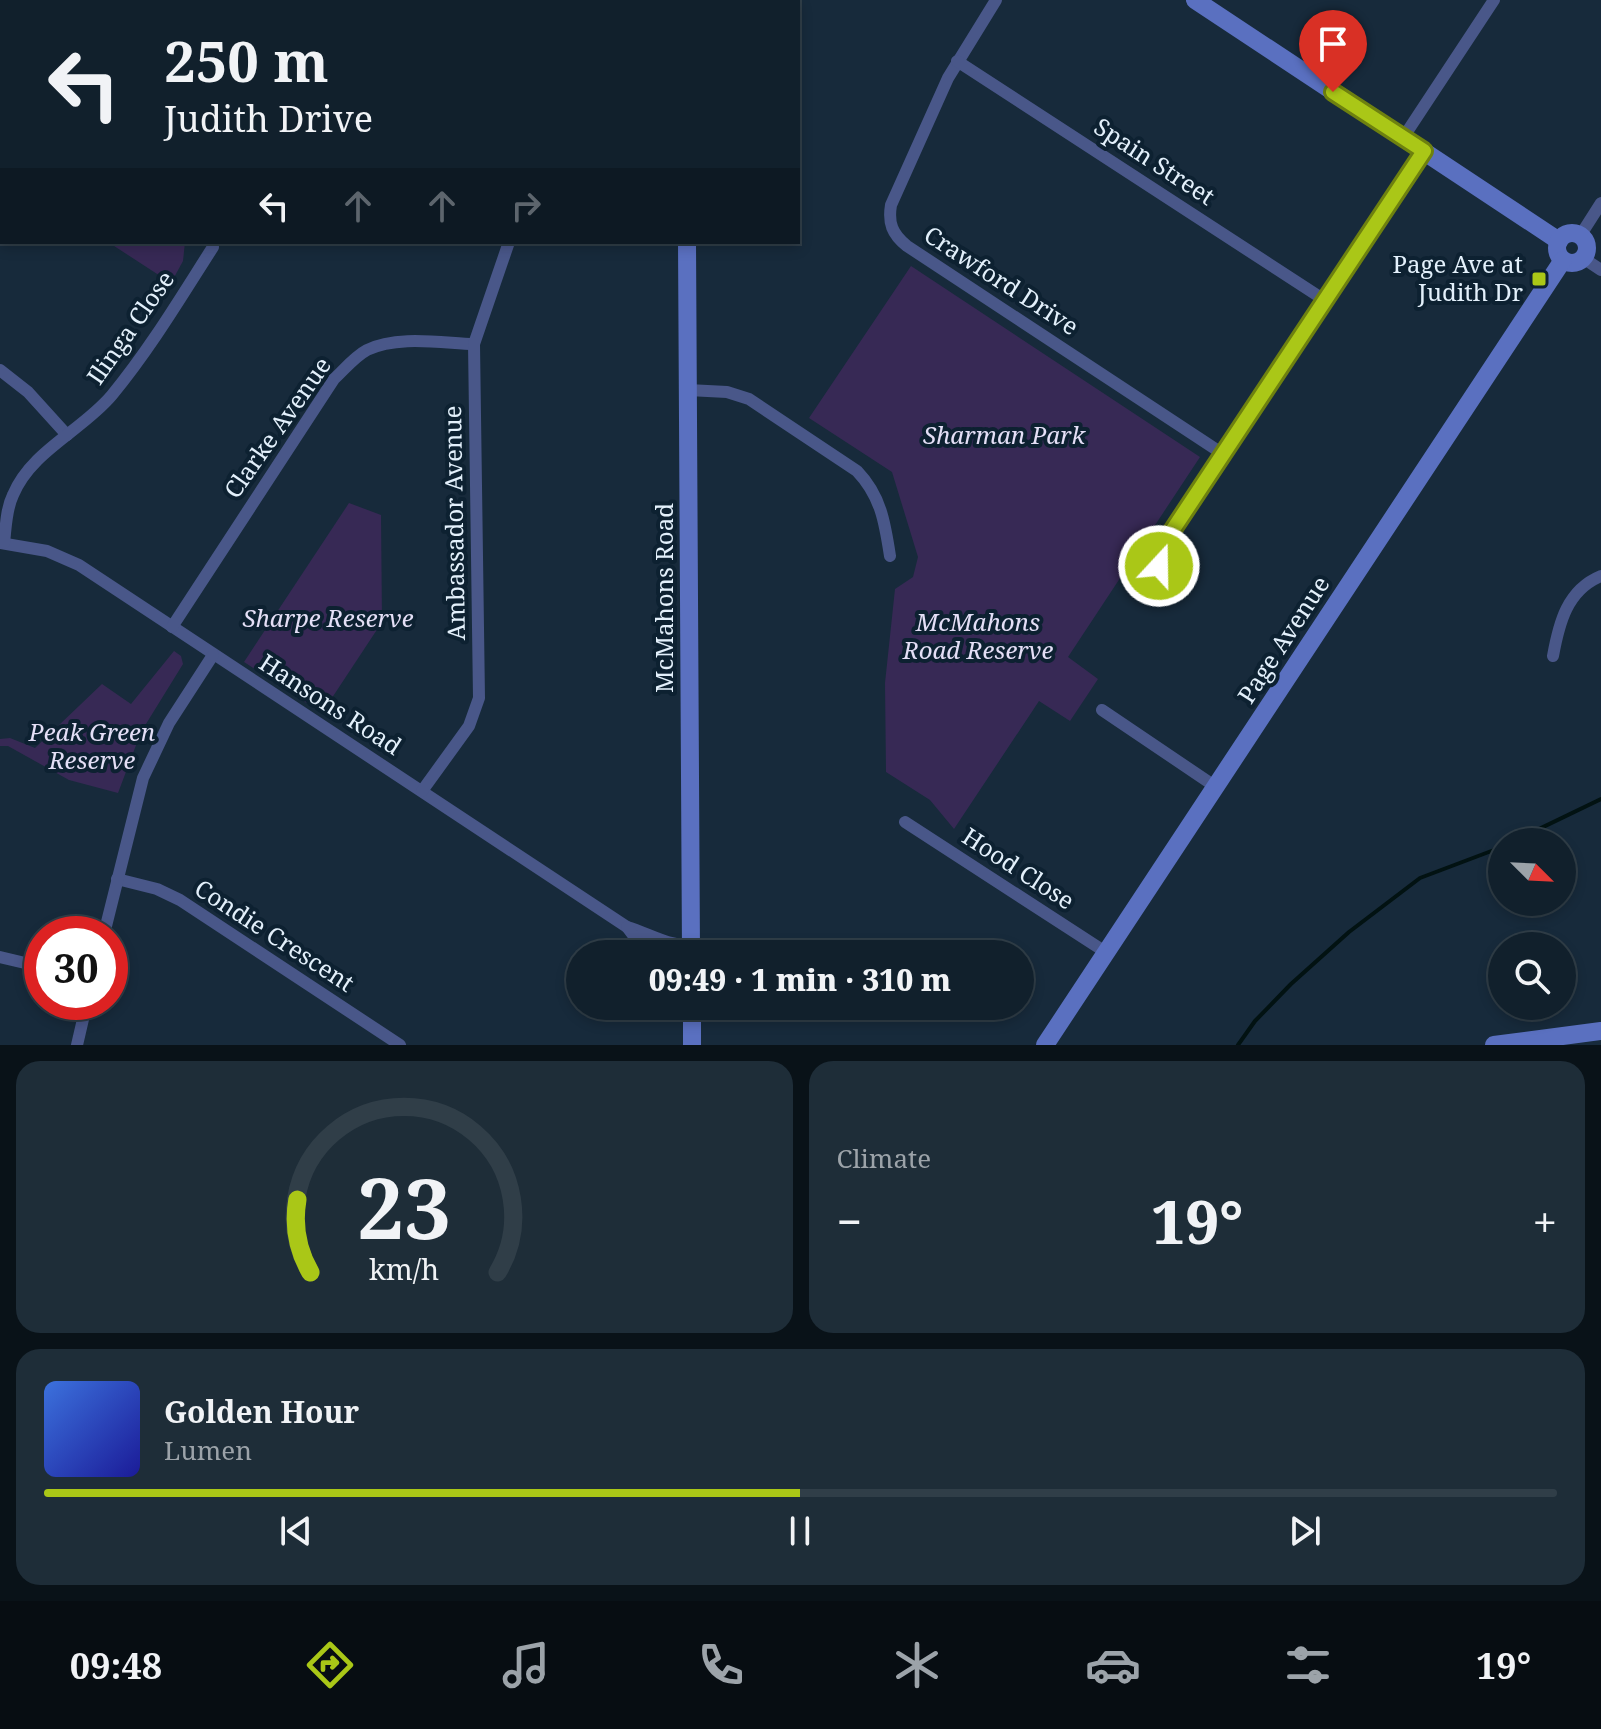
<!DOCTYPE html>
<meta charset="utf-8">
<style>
:root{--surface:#11202c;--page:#1e2d38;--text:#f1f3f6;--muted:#9ca3a9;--line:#303e48;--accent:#aac717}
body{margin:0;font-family:"Noto Serif",serif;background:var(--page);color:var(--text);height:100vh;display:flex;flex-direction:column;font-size:30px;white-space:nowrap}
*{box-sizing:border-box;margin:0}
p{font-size:26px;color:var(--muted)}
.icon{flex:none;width:44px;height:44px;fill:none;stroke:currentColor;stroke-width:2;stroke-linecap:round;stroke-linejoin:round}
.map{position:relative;height:1045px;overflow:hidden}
.side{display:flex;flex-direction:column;gap:16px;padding:16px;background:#091218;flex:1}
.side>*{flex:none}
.hud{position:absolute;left:0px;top:0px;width:800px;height:244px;box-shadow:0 4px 12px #0003,0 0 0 2px var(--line);background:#11202c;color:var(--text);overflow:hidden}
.needle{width:52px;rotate:114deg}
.fabs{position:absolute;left:1488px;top:828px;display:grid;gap:16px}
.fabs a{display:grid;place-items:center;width:88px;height:88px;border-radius:50%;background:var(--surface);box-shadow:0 4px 12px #0003,0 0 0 2px var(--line);font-size:40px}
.speed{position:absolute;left:24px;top:916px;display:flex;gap:16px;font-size:40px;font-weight:700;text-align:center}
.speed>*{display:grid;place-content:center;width:104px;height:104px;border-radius:50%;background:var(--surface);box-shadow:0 4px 12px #0003,0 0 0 2px var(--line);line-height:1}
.speed .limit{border:12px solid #d22;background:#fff;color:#111}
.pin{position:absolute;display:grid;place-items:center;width:68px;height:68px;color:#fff;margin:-82px -34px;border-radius:50% 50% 50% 0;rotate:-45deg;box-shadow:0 0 8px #0007}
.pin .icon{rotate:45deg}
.me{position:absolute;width:88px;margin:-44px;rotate:21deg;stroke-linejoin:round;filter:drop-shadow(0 0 6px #0008)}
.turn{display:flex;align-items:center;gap:28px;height:168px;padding:0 32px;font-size:36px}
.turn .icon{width:104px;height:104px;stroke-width:2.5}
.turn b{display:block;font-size:56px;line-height:68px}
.lanes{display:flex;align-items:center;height:76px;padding:0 32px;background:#0003;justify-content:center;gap:40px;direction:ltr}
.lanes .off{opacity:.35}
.big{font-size:60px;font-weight:800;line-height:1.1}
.side .widget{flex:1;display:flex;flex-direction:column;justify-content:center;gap:12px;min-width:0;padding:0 28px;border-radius:24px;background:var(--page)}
.side .dial{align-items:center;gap:0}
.dial svg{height:208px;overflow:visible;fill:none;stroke:var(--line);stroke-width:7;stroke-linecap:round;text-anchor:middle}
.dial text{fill:var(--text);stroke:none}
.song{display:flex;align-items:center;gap:24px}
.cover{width:96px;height:96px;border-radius:12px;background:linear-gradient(135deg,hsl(220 70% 55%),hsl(240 70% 35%))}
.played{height:8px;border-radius:4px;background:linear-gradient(90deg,var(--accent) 50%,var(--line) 50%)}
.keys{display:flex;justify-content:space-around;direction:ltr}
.heat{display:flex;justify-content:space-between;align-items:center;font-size:44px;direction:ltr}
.side .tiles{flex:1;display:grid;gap:16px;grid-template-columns:1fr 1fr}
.widget:last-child{grid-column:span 2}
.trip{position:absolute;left:566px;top:940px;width:468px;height:80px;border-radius:40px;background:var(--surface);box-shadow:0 4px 12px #0003,0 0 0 2px var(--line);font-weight:800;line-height:80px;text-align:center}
.dock{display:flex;height:128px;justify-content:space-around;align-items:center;background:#070d12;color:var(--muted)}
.dock .icon{width:56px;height:56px}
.dock .selected{color:var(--accent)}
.dock b{font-size:36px;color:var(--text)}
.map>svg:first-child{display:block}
.green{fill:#372955}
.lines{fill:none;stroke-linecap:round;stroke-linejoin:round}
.stream{stroke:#021212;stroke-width:4}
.street{stroke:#495789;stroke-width:12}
.secondary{stroke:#5a70c0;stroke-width:18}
.route-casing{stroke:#6e810f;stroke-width:20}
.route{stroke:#aac717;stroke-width:14}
.poi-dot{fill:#aac717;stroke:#0d2131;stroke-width:3}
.labels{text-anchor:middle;stroke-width:8;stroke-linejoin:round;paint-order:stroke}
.street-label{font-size:24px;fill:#e3f0fb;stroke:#0d2131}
.poi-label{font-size:24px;fill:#e3f0fb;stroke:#0d2131;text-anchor:end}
.park-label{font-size:24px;font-style:italic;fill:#e4dff6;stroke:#0d2131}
</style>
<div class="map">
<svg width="1601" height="1045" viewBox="0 0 1601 1045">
<rect width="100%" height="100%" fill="#172a3b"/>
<g class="green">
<polygon points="108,242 185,242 183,261 171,283"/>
<polygon points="911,266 1200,457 1068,657 1098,679 1070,721 1039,701 954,829 930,800 886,772 885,683 895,589 913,577 918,557 892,472 809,418"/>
<polygon points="349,503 381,515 382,622 322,713 244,662"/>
<polygon points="174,651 181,656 183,664 141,732 118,793 69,780 8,746 0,746 0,739 10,738 35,748 102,684 131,704"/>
</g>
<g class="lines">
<g class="stream">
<polyline points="1512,842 1601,799"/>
<polyline points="1238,1045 1255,1021 1291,984 1349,932 1420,878 1502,847"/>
</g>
<g class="street">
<polyline points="143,0 146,2"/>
<polyline points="437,0 440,2"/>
<path d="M996 0 948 78 891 205C888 223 892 234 907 246L1223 454"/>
<polyline points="258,2 260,0"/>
<polyline points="957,61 1326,301"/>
<polyline points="0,125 2,127"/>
<polyline points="1403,138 1494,0"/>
<polyline points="1580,236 1601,203"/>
<polyline points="1583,258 1601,270"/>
<polyline points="0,370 28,392 67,435"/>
<path d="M688 390 727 392 749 399 857 471C881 496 885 523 890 556"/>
<path d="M0 543 47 551 79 565 627 927C650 934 667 946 691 945"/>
<path d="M4 543C6 527 6 509 13 495 31 451 83 430 112 395 150 349 181 297 213 247"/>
<polyline points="1159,566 1159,553 1164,543 1424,151"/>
<path d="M172 627 334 379C344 370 354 357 367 350 397 335 442 343 474 344"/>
<path d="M1553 656C1559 623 1567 590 1601 576"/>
<polyline points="1102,710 1216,787"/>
<polyline points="422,791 469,726 479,698 474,344 509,242"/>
<polyline points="905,822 1107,953"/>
<polyline points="117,879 157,889 180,900 400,1045"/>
<polyline points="627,927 639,943 659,954"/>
<polyline points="104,934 143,778 169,723 213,655"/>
<polyline points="0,957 42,967"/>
<polyline points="77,1045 87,1002"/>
</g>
<g class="secondary">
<polyline points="1195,0 1559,241"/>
<polyline points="701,2 701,0"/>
<circle cx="1572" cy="248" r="15"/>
<polyline points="687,242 691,954"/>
<polyline points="692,1006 692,1045"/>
<polyline points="1045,1045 1563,260"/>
<polyline points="1494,1045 1601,1031"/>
</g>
</g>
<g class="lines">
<defs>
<polyline id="route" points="1159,566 1159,553 1164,543 1424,151 1333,92"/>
</defs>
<use href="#route" class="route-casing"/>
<use href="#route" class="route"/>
</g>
<rect class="poi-dot" x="1531" y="271" width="16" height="16" rx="4"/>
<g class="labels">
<g class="street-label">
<text transform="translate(1154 162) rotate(33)" y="8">Spain Street</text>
<text transform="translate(1001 281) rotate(33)" y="8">Crawford Drive</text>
<text transform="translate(131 328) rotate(-55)" y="8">Ilinga Close</text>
<text transform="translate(278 428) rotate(-55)" y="8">Clarke Avenue</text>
<text transform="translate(455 523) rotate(-91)" y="8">Ambassador Avenue</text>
<text transform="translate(665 598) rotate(-90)" y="8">McMahons Road</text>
<text transform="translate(1284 640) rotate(-57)" y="8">Page Avenue</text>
<text transform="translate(330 705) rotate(33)" y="8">Hansons Road</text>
<text transform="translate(1018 869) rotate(33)" y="8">Hood Close</text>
<text transform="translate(274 936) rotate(33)" y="8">Condie Crescent</text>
</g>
<g class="poi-label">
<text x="1523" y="273">Page Ave at<tspan x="1523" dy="28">Judith Dr</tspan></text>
</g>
<g class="park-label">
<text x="1004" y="444">Sharman Park</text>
<text x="328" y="627">Sharpe Reserve</text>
<text x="978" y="631">McMahons<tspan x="978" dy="28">Road Reserve</tspan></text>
<text x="92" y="741">Peak Green<tspan x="92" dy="28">Reserve</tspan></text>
</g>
</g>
</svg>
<div class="fabs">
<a><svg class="needle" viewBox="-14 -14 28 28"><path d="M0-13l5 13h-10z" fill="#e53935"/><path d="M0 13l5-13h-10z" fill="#9ca3a9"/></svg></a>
<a><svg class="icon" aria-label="search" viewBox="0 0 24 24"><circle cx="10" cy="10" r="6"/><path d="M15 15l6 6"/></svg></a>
</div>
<div class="speed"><div class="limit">30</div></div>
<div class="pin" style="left:1333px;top:92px;background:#d93025"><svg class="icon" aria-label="arrive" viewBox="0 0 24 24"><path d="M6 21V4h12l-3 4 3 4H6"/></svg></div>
<svg class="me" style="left:1159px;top:566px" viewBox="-20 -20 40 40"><circle r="17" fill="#aac717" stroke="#fff" stroke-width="3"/><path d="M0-11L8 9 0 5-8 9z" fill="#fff"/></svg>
<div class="trip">09:49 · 1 min · 310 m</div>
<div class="hud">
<div class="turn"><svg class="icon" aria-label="left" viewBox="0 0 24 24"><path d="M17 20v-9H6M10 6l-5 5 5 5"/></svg><div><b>250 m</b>Judith Drive</div></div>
<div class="lanes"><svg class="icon" aria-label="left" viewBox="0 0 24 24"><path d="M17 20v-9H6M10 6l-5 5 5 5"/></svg><svg class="icon off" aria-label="ahead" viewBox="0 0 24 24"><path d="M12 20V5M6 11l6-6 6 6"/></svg><svg class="icon off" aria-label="ahead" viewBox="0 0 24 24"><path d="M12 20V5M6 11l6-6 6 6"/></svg><svg class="icon off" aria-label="right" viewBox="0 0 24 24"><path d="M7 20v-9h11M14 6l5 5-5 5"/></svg></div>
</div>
</div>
<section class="side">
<div class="tiles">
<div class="widget dial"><svg viewBox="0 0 100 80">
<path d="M14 69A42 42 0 1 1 86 69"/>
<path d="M14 69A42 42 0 0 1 9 41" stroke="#aac717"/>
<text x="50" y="56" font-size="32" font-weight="700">23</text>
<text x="50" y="72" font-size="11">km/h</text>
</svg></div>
<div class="widget"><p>Climate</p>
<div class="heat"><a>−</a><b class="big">19°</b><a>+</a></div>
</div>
<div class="widget">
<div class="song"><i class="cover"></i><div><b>Golden Hour</b><p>Lumen</p></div></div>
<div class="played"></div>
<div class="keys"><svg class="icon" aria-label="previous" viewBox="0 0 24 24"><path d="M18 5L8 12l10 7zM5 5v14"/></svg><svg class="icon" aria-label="pause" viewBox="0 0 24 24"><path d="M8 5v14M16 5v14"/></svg><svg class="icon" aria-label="next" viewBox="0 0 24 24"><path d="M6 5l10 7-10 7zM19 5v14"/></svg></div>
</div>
</div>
</section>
<nav class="dock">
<b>09:48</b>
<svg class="icon selected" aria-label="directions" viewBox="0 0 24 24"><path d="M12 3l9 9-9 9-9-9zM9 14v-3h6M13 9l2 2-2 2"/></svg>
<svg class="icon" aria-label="music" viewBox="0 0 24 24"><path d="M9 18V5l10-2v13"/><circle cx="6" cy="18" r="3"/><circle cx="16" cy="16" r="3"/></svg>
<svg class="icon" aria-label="phone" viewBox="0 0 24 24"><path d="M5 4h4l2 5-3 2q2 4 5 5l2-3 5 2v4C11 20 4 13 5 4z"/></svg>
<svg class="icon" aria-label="climate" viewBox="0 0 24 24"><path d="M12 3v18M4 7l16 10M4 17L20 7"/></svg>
<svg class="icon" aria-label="car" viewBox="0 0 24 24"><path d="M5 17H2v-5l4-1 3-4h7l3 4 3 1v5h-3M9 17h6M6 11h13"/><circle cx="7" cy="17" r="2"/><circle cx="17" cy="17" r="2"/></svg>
<svg class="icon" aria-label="filters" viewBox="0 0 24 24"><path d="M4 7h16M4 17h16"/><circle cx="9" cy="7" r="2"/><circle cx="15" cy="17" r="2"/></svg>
<b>19°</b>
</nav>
